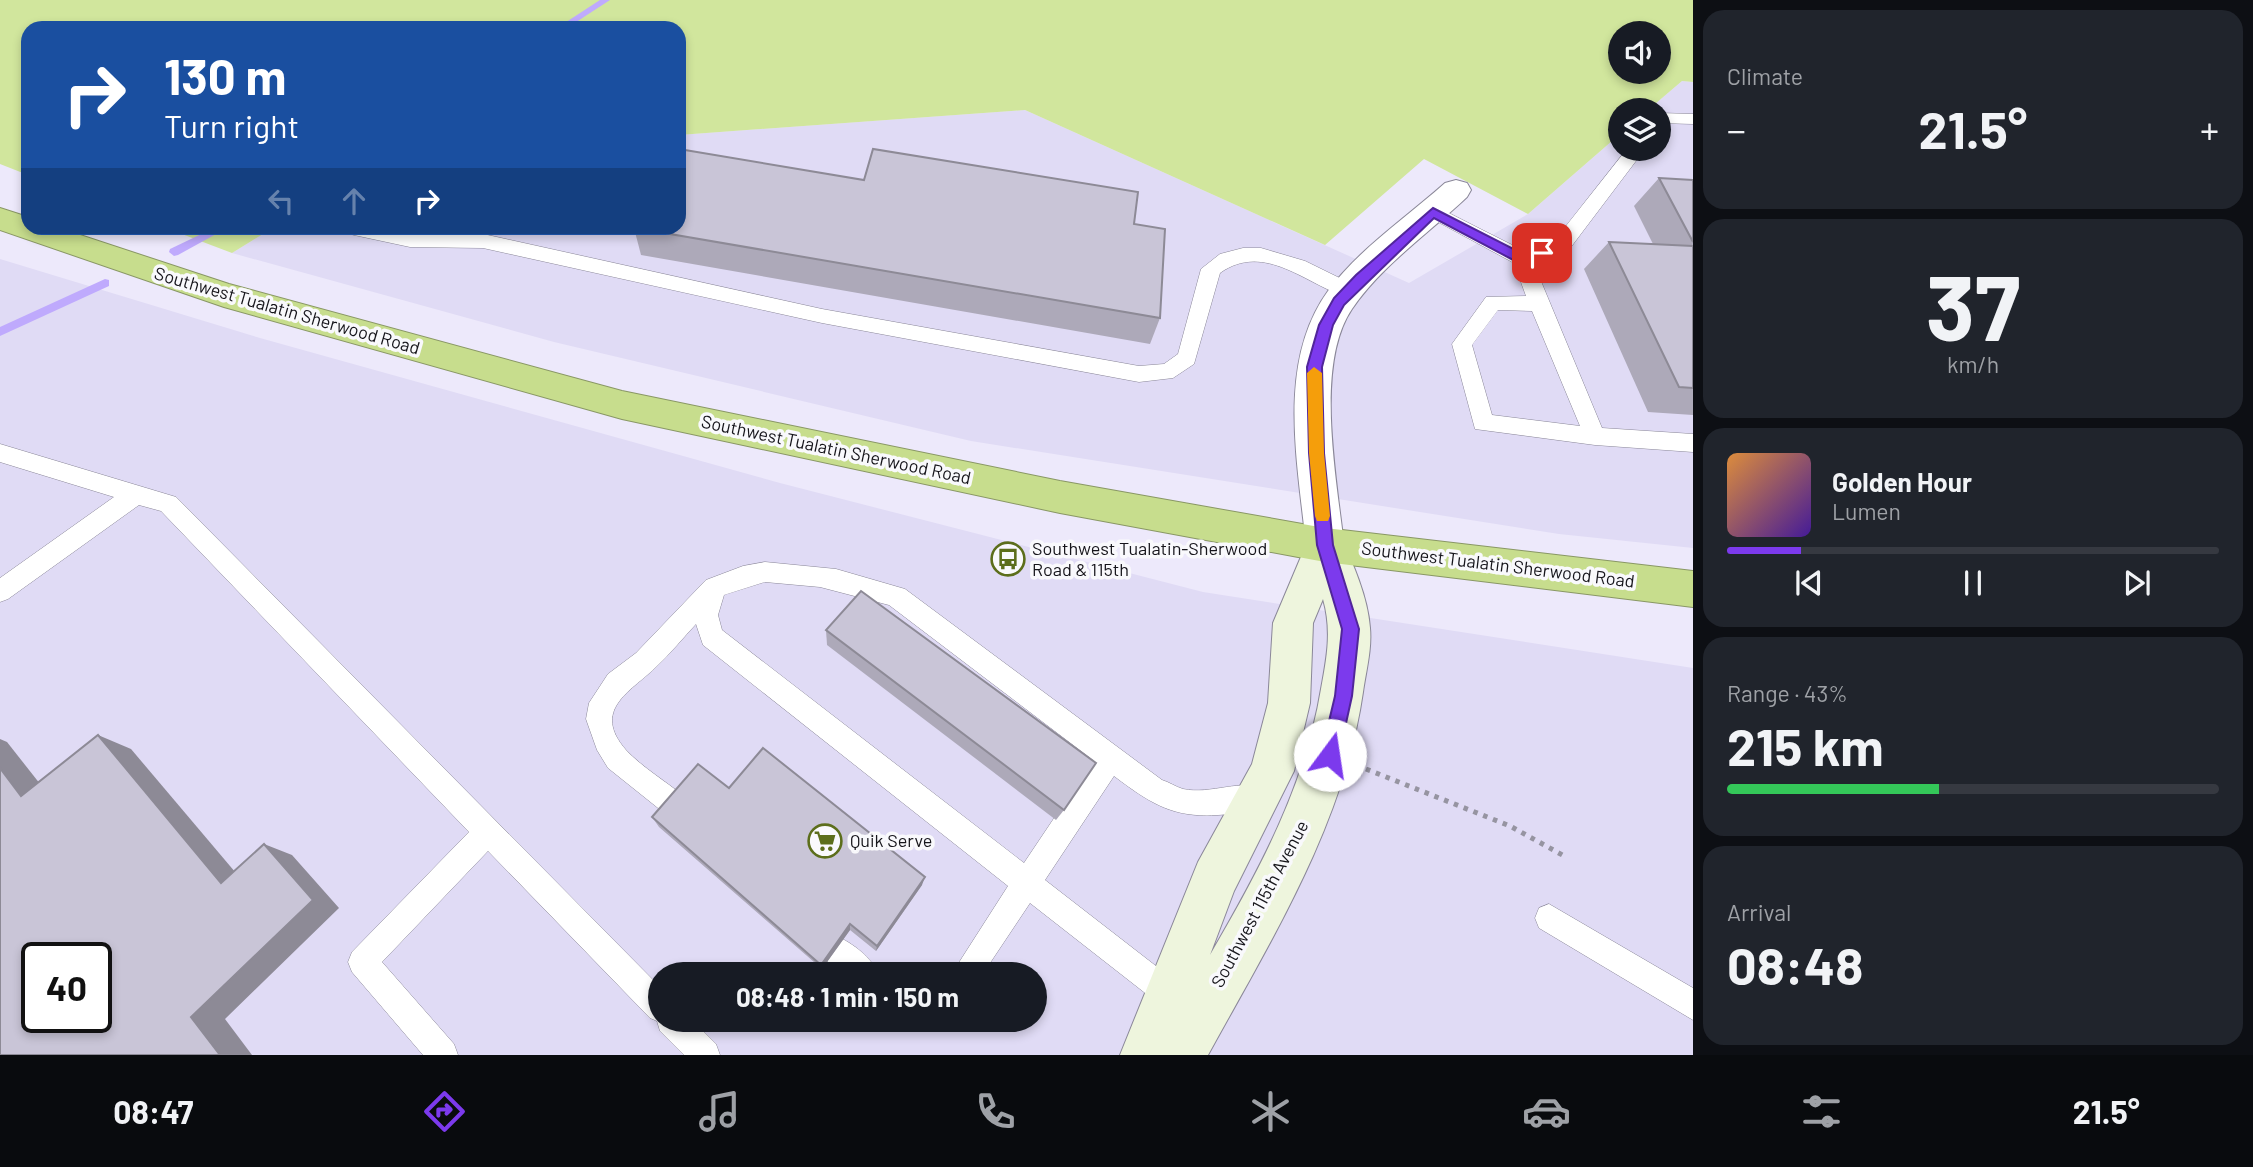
<!DOCTYPE html>
<meta charset="utf-8">
<style>
:root{--surface:#171b24;--page:#20242c;--text:#f1f3f6;--muted:#9ea1a6;--line:#363941;--accent:#7c3aed}
body{margin:0;font-family:Barlow,sans-serif;background:var(--page);color:var(--text);height:100vh;display:flex;flex-direction:column;font-size:26px;white-space:nowrap}
*{box-sizing:border-box;margin:0}
p{font-size:23px;color:var(--muted)}
.icon{flex:none;width:38px;height:38px;fill:none;stroke:currentColor;stroke-width:2;stroke-linecap:round;stroke-linejoin:round}
.map{position:relative;flex:1;overflow:hidden}
.panel{display:flex;flex-direction:column;gap:10px;padding:10px;background:#0d0f14;width:560px}
.panel>*{flex:none}
.guide{position:absolute;left:21px;top:21px;width:665px;height:214px;border-radius:21px;box-shadow:0 4px 10px #0003;background:#1a4fa0;color:#fff;overflow:hidden}
.tools{position:absolute;left:1608px;top:21px;display:grid;gap:14px}
.tools a{display:grid;place-items:center;width:63px;height:63px;border-radius:50%;background:var(--surface);box-shadow:0 4px 10px #0003;font-size:35px}
.speed{position:absolute;left:21px;top:942px;display:flex;gap:14px;font-size:35px;font-weight:700;text-align:center}
.speed>*{display:grid;place-content:center;width:91px;height:91px;border-radius:50%;background:var(--surface);box-shadow:0 4px 10px #0003;line-height:1}
.speed .limit{border:4px solid #111;border-radius:10px;background:#fff;color:#111}
.pin{position:absolute;display:grid;place-items:center;width:60px;height:60px;color:#fff;margin:-30px;border-radius:14px;box-shadow:0 4px 10px #0006}
.me{position:absolute;width:77px;margin:-38px;rotate:14deg;stroke-linejoin:round;filter:drop-shadow(0 0 5px #0008)}
.turn{display:flex;align-items:center;gap:24px;height:147px;padding:0 28px;font-size:32px}
.turn .icon{width:91px;height:91px;stroke-width:2.5}
.turn b{display:block;font-size:49px;line-height:60px}
.lanes{display:flex;align-items:center;height:66px;padding:0 28px;background:#0003;justify-content:center;gap:35px;direction:ltr}
.lanes .off{opacity:.35}
.big{font-size:52px;font-weight:700;line-height:1.1}
.panel .card{flex:1;display:flex;flex-direction:column;justify-content:center;gap:10px;min-width:0;padding:0 24px;border-radius:21px;background:var(--page)}
.panel .dial{align-items:center;gap:0}
.dial b{font-size:91px;line-height:1}
.song{display:flex;align-items:center;gap:21px}
.cover{width:84px;height:84px;border-radius:10px;background:linear-gradient(135deg,hsl(30 70% 55%),hsl(260 70% 35%))}
.played{height:7px;border-radius:4px;background:linear-gradient(90deg,var(--accent) 15%,var(--line) 15%)}
.keys{display:flex;justify-content:space-around;direction:ltr}
.heat{display:flex;justify-content:space-between;align-items:center;font-size:38px;direction:ltr}
.charge{height:10px;border-radius:5px;background:linear-gradient(90deg,#34c759 43%,var(--line) 0)}
.trip{position:absolute;left:648px;top:962px;width:399px;height:70px;border-radius:35px;background:var(--surface);box-shadow:0 4px 10px #0003;font-weight:700;line-height:70px;text-align:center}
.tabs{display:flex;height:112px;justify-content:space-around;align-items:center;background:#090b0e;color:var(--muted)}
.tabs .icon{width:49px;height:49px}
.tabs .current{color:var(--accent)}
.tabs b{font-size:32px;color:var(--text)}
main{display:flex;flex:1;min-height:0}
.map>svg:first-child{display:block}
.built{fill:#e0dbf5;fill-rule:evenodd}
.green{fill:#d1e69d;fill-rule:evenodd}
.lines{fill:none;stroke-linecap:round;stroke-linejoin:round}
.stream{fill:#bfaafd;fill-rule:evenodd}
.lane-casing{stroke:#8a8798;stroke-width:1}
.street-casing{stroke:#8a8798;stroke-width:2}
.secondary-casing{stroke:#8a8798;stroke-width:2}
.highway-casing{stroke:#899765;stroke-width:2}
.path{stroke:#9694a1;stroke-width:5;stroke-dasharray:4.5 6;stroke-linecap:butt}
.lane{fill:#fff;fill-rule:evenodd}
.street{fill:#fff;fill-rule:evenodd}
.secondary{fill:#eef5dd;fill-rule:evenodd}
.highway{fill:#c7dd8d;fill-rule:evenodd}
.wall{fill:#ada9b9}
.shaded-wall{fill:#8d8a96}
.building{fill:#c9c5d7;stroke:#8d8a96;stroke-width:2;fill-rule:evenodd}
.route{fill:#7c3aed;stroke:#51269a;stroke-width:2}
.slow{fill:#f59e0b}
.labels{text-anchor:middle;stroke-width:7;stroke-linejoin:round;paint-order:stroke}
.street-label{font-size:18px;fill:#16151b;stroke:#f9f9fc}
.poi-label{font-size:18px;fill:#16151b;stroke:#f9f9fc;text-anchor:start}
</style>
<main>
<div class="map">
<svg width="1693" height="1055" viewBox="0 0 1693 1055">
<rect width="100%" height="100%" fill="#ede9fb"/>
<g class="built">
<polygon points="1682,81 1693,82 1693,548 1559,534 971,441 554,342 232,253 273,228 679,228 679,135 1025,110 1409,283 1528,214 1620,134 1620,149 1659,149 1659,110 1648,110"/>
<path d="M0 259 260 338 780 483 1203 592 1693 668V1055H0ZM37 957H96V1017H37ZM660 975H1034V1020H660Z"/>
</g>
<g class="green">
<path d="M0 0H1693V82L1682 81 1648 110H1620V134L1528 214 1424 159 1325 245 1025 110 679 135V28H28V175L0 164ZM1620 33H1659V72H1620Z"/>
<polygon points="166,228 273,228 232,253"/>
</g>
<g class="lines">
<g class="stream">
<polygon points="600,0 610,0 567,28 557,28"/>
<polygon points="214,228 227,228 178,255 174,256 169,252 170,249"/>
<polygon points="105,279 109,280 109,286 0,336 0,327"/>
</g>
<defs>
<g id="lane">
<polygon points="1659,113 1693,114 1693,124 1659,123"/>
<path d="M1627 149H1645L1568 251 1533 262 1602 428 1693 434V452L1595 445 1475 429 1452 344 1486 297 1526 296 1514 263 1427 216 1424 212 1427 208H1439L1524 251 1554 241ZM1498 310 1532 311 1580 426 1492 415 1472 345Z"/>
<path d="M345 228H382L410 233 483 234 822 309 1139 366 1164 364 1178 354 1201 269 1220 254 1243 248H1261L1305 261 1356 286 1359 291 1356 296 1349 298C1306 285 1265 241 1220 273L1194 364 1173 378 1139 382 822 323 483 248 410 247 354 235 347 233Z"/>
<polygon points="0,444 176,497 660,987 660,1020 692,1020 716,1044 720,1055 684,1055 660,1031 657,1021 650,1018 488,851 382,962 454,1044 458,1055 423,1055 352,972 348,962 352,952 469,832 161,511 139,505 8,599 0,602 0,578 114,497 0,462"/>
<path d="M765 562 836 569 905 589 1162 780C1169 782 1176 787 1183 789 1211 795 1242 778 1267 789L1271 798 1267 807C1255 812 1243 813 1230 814 1177 820 1155 807 1114 776L1045 880 1183 987 1188 997 1183 1007 1173 1012 1163 1007 1030 903 982 975H951L1008 886 703 645 696 624C683 638 670 654 655 668 630 692 591 710 626 750 643 768 667 782 686 798L690 807 686 816 677 820 668 816 608 768 597 750 586 719 589 703 608 674 636 653 706 580 743 566ZM765 582 820 587 889 605 1093 760 1024 863 722 630 718 615 724 595Z"/>
<polygon points="1549,904 1693,988 1693,1020 1539,928 1535,918 1539,908"/>
<path d="M836 936C853 943 872 958 879 975H843L826 960 822 950 826 940Z"/>
</g>
<path id="street" d="M1456 180 1467 183 1471 190 1467 197C1429 233 1381 266 1352 309 1314 365 1337 481 1344 545L1339 557 1325 562 1311 557 1306 545C1298 463 1276 363 1328 291 1359 249 1407 217 1445 183Z"/>
<path id="secondary" d="M1325 528 1339 533C1352 561 1368 597 1370 628 1372 649 1366 671 1363 692 1344 824 1271 940 1208 1055H1120L1198 862 1252 764 1268 703 1273 623 1311 533ZM1323 599C1332 630 1327 657 1321 689 1305 786 1259 871 1210 955L1234 891 1294 771 1310 703 1313 623Z"/>
<polygon id="highway" points="0,208 28,217 28,228 59,228 229,284 622,391 1060,481 1325,528 1693,571 1693,607 1325,562 1060,513 622,419 224,307 0,230"/>
</defs>
<use href="#lane" class="lane-casing"/>
<use href="#street" class="street-casing"/>
<use href="#secondary" class="secondary-casing"/>
<use href="#highway" class="highway-casing"/>
<polyline class="path" points="1366,769 1510,826 1566,857"/>
<use href="#lane" class="lane"/>
<use href="#street" class="street"/>
<use href="#secondary" class="secondary"/>
<use href="#highway" class="highway"/>
</g>
<g class="wall">
<polygon points="1659,178 1693,180 1693,415 1648,412 1584,269 1609,242 1653,244 1634,206"/>
<polygon points="1134,224 1160,318 1150,344 641,255 634,228"/>
<polygon points="826,630 1064,810 1056,820 827,645"/>
<polygon points="729,788 922,885 876,951 850,930 822,969 659,827 652,817"/>
</g>
<g class="shaded-wall">
<polygon points="98,735 131,749 252,892 221,883"/>
<polygon points="0,739 7,742 59,808 21,796 0,768"/>
<polygon points="264,844 292,855 339,908 225,1019 252,1055 220,1055 191,1017"/>
<polygon points="925,877 922,885 876,951 877,946"/>
<polygon points="850,924 850,930 822,969 821,965"/>
</g>
<g class="building">
<polygon points="679,149 864,180 873,149 1138,192 1134,224 1165,229 1160,318 635,228 679,228"/>
<polygon points="1659,178 1693,180 1693,242"/>
<polygon points="1609,242 1693,246 1693,388 1679,387"/>
<polygon points="861,591 1096,763 1064,810 826,630"/>
<path d="M98 735 221 883 264 844 313 900 191 1017 220 1055H0V768L21 796ZM37 957H96V1017H37Z"/>
<polygon points="763,748 925,877 877,946 850,924 821,965 652,817 698,764 729,788"/>
</g>
<polygon class="route" points="1433,208 1523,254 1542,248 1548,253 1546,256 1522,264 1517,262 1434,218 1344,305 1333,325 1322,367 1324,453 1333,545 1359,629 1352,696 1339,755 1336,761 1330,764 1323,761 1321,755 1335,696 1342,629 1317,545 1309,453 1307,367 1319,325 1334,298 1356,275"/>
<polygon class="slow" points="1314,367 1322,373 1324,453 1330,516 1328,521 1317,521 1315,516 1309,453 1307,373"/>
<defs>
<symbol id="bus-ring" viewBox="-11 -11 22 22"><circle r="9.5" fill="#f9f9fc" stroke="#5c6e1b" stroke-width="1.5"/><path d="M-5-6H5V4H4V6H2V4H-2V6H-4V4H-5ZM-3.5-4V0h7V-4ZM-3.5 1.2v1.5H-2V1.2ZM2 1.2v1.5H3.5V1.2Z" fill="#5c6e1b"/></symbol>
<symbol id="supermarket-ring" viewBox="-11 -11 22 22"><circle r="9.5" fill="#f9f9fc" stroke="#5c6e1b" stroke-width="1.5"/><path d="M-6-5.5h2.5l.6 2H6L4.5 2H-2.5L-4.4-4H-6ZM-1.5 3.2a1.3 1.3 0 1 0 .1 0ZM3 3.2a1.3 1.3 0 1 0 .1 0Z" fill="#5c6e1b"/></symbol>
</defs>
<g fill-rule="evenodd">
<use href="#bus-ring" x="989" y="540" width="38" height="38"/>
<use href="#supermarket-ring" x="806" y="822" width="38" height="38"/>
</g>
<g class="labels">
<g class="street-label">
<text transform="translate(287 311) rotate(16)" y="6">Southwest Tualatin Sherwood Road</text>
<text transform="translate(836 450) rotate(12)" y="6">Southwest Tualatin Sherwood Road</text>
<text transform="translate(1498 565) rotate(7)" y="6">Southwest Tualatin Sherwood Road</text>
<text transform="translate(1260 904) rotate(-62)" y="6">Southwest 115th Avenue</text>
</g>
<g class="poi-label">
<text x="1032" y="555">Southwest Tualatin-Sherwood<tspan x="1032" dy="21">Road &amp; 115th</tspan></text>
<text x="850" y="847">Quik Serve</text>
</g>
</g>
</svg>
<div class="tools">
<a><svg class="icon" aria-label="sound" viewBox="0 0 24 24"><path d="M4 9h4l5-4v14l-5-4H4zM17 9q2 3 0 6"/></svg></a>
<a><svg class="icon" aria-label="layers" viewBox="0 0 24 24"><path d="M12 4l9 5-9 5-9-5zM3 14l9 5 9-5"/></svg></a>
</div>
<div class="speed"><div class="limit">40</div></div>
<div class="pin" style="left:1542px;top:253px;background:#d93025"><svg class="icon" aria-label="arrive" viewBox="0 0 24 24"><path d="M6 21V4h12l-3 4 3 4H6"/></svg></div>
<svg class="me" style="left:1330px;top:755px" viewBox="-20 -20 40 40"><circle r="19" fill="#fff"/><path d="M0-13L10 11 0 6-10 11z" fill="#7c3aed"/></svg>
<div class="trip">08:48 · 1 min · 150 m</div>
<div class="guide">
<div class="turn"><svg class="icon" aria-label="right" viewBox="0 0 24 24"><path d="M7 20v-9h11M14 6l5 5-5 5"/></svg><div><b>130 m</b>Turn right</div></div>
<div class="lanes"><svg class="icon off" aria-label="left" viewBox="0 0 24 24"><path d="M17 20v-9H6M10 6l-5 5 5 5"/></svg><svg class="icon off" aria-label="ahead" viewBox="0 0 24 24"><path d="M12 20V5M6 11l6-6 6 6"/></svg><svg class="icon" aria-label="right" viewBox="0 0 24 24"><path d="M7 20v-9h11M14 6l5 5-5 5"/></svg></div>
</div>
</div>
<section class="panel">
<div class="card"><p>Climate</p>
<div class="heat"><a>−</a><b class="big">21.5°</b><a>+</a></div>
</div>
<div class="card dial"><b>37</b><p>km/h</p></div>
<div class="card">
<div class="song"><i class="cover"></i><div><b>Golden Hour</b><p>Lumen</p></div></div>
<div class="played"></div>
<div class="keys"><svg class="icon" aria-label="previous" viewBox="0 0 24 24"><path d="M18 5L8 12l10 7zM5 5v14"/></svg><svg class="icon" aria-label="pause" viewBox="0 0 24 24"><path d="M8 5v14M16 5v14"/></svg><svg class="icon" aria-label="next" viewBox="0 0 24 24"><path d="M6 5l10 7-10 7zM19 5v14"/></svg></div>
</div>
<div class="card"><p>Range · 43%</p><b class="big">215 km</b><div class="charge"></div></div>
<div class="card"><p>Arrival</p><b class="big">08:48</b></div>
</section>
</main>
<nav class="tabs">
<b>08:47</b>
<svg class="icon current" aria-label="directions" viewBox="0 0 24 24"><path d="M12 3l9 9-9 9-9-9zM9 14v-3h6M13 9l2 2-2 2"/></svg>
<svg class="icon" aria-label="music" viewBox="0 0 24 24"><path d="M9 18V5l10-2v13"/><circle cx="6" cy="18" r="3"/><circle cx="16" cy="16" r="3"/></svg>
<svg class="icon" aria-label="phone" viewBox="0 0 24 24"><path d="M5 4h4l2 5-3 2q2 4 5 5l2-3 5 2v4C11 20 4 13 5 4z"/></svg>
<svg class="icon" aria-label="climate" viewBox="0 0 24 24"><path d="M12 3v18M4 7l16 10M4 17L20 7"/></svg>
<svg class="icon" aria-label="car" viewBox="0 0 24 24"><path d="M5 17H2v-5l4-1 3-4h7l3 4 3 1v5h-3M9 17h6M6 11h13"/><circle cx="7" cy="17" r="2"/><circle cx="17" cy="17" r="2"/></svg>
<svg class="icon" aria-label="filters" viewBox="0 0 24 24"><path d="M4 7h16M4 17h16"/><circle cx="9" cy="7" r="2"/><circle cx="15" cy="17" r="2"/></svg>
<b>21.5°</b>
</nav>
